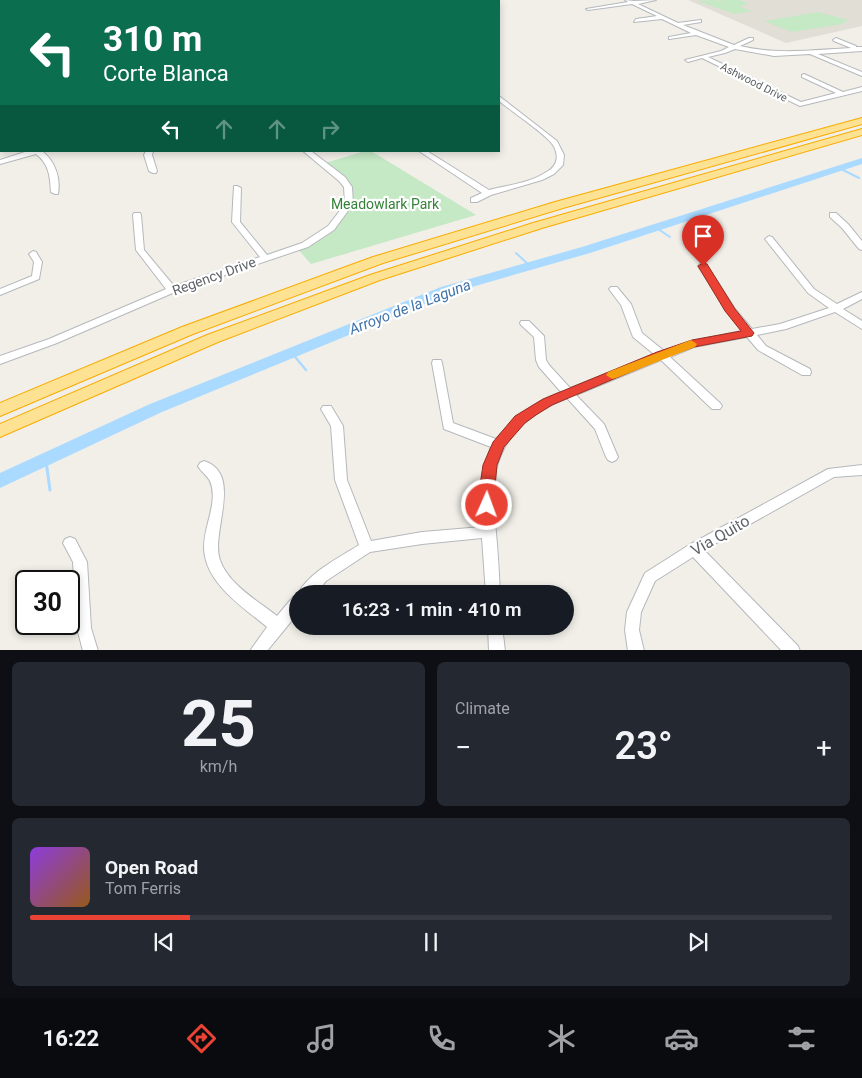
<!DOCTYPE html>
<meta charset="utf-8">
<style>
:root{--surface:#171b24;--page:#242831;--text:#f1f3f6;--muted:#9ea1a6;--line:#363941;--accent:#ea4335}
body{margin:0;font-family:Roboto,sans-serif;background:var(--page);color:var(--text);height:100vh;display:flex;flex-direction:column;font-size:19px;white-space:nowrap}
*{box-sizing:border-box;margin:0}
p{font-size:16px;color:var(--muted)}
.icon{flex:none;width:28px;height:28px;fill:none;stroke:currentColor;stroke-width:2;stroke-linecap:round;stroke-linejoin:round}
.map{position:relative;height:650px;overflow:hidden}
.drawer{display:flex;flex-direction:column;gap:12px;padding:12px;background:#0d0f14;flex:1}
.drawer>*{flex:none}
.hud{position:absolute;left:0px;top:0px;width:500px;height:152px;box-shadow:0 2px 8px #0003;background:#0b6e4f;color:#fff;overflow:hidden}
.speed{position:absolute;left:15px;top:570px;display:flex;gap:10px;font-size:25px;font-weight:700;text-align:center}
.speed>*{display:grid;place-content:center;width:65px;height:65px;border-radius:50%;background:var(--surface);box-shadow:0 2px 8px #0003;line-height:1}
.speed .limit{border:2px solid #111;border-radius:8px;background:#fff;color:#111}
.pin{position:absolute;display:grid;place-items:center;width:42px;height:42px;color:#fff;margin:-51px -21px;border-radius:50% 50% 50% 0;rotate:-45deg;box-shadow:0 0 5px #0007}
.pin .icon{rotate:45deg}
.me{position:absolute;width:55px;margin:-28px;rotate:2deg;stroke-linejoin:round;filter:drop-shadow(0 0 4px #0008)}
.turn{display:flex;align-items:center;gap:18px;height:105px;padding:0 20px;font-size:22px}
.turn .icon{width:65px;height:65px;stroke-width:2.5}
.turn b{display:block;font-size:35px;line-height:42px}
.lanes{display:flex;align-items:center;height:48px;padding:0 20px;background:#0003;justify-content:center;gap:25px;direction:ltr}
.lanes .off{opacity:.35}
.big{font-size:38px;font-weight:600;line-height:1.1}
.drawer .card{flex:1;display:flex;flex-direction:column;justify-content:center;gap:8px;min-width:0;padding:0 18px;border-radius:8px;background:var(--page)}
.drawer .dial{align-items:center;gap:0}
.dial b{font-size:65px;line-height:1}
.song{display:flex;align-items:center;gap:15px}
.cover{width:60px;height:60px;border-radius:8px;background:linear-gradient(135deg,hsl(270 70% 55%),hsl(30 70% 35%))}
.played{height:5px;border-radius:2px;background:linear-gradient(90deg,var(--accent) 20%,var(--line) 20%)}
.keys{display:flex;justify-content:space-around;direction:ltr}
.heat{display:flex;justify-content:space-between;align-items:center;font-size:28px;direction:ltr}
.drawer .tiles{flex:1;display:grid;gap:12px;grid-template-columns:1fr 1fr}
.card:last-child{grid-column:span 2}
.trip{position:absolute;left:289px;top:585px;width:285px;height:50px;border-radius:25px;background:var(--surface);box-shadow:0 2px 8px #0003;font-weight:600;line-height:50px;text-align:center}
.tabs{display:flex;height:80px;justify-content:space-around;align-items:center;background:#090b0e;color:var(--muted)}
.tabs .icon{width:35px;height:35px}
.tabs .on{color:var(--accent)}
.tabs b{font-size:22px;color:var(--text)}
.map>svg:first-child{display:block}
.education{fill:#e1ded6}
.green{fill:#c5e8c5}
.lines{fill:none;stroke-linecap:round;stroke-linejoin:round}
.stream-far2{stroke:#aadaff;stroke-width:2}
.stream-far1{stroke:#aadaff;stroke-width:2.5}
.stream{stroke:#aadaff;stroke-width:3}
.river{fill:#aadaff;fill-rule:evenodd}
.minor-casing{stroke:#b5b8bc;stroke-width:2}
.major-casing{stroke:#f2c960;stroke-width:2}
.highway-casing{stroke:#f9ab00;stroke-width:2}
.minor{fill:#fff;fill-rule:evenodd}
.major{fill:#fff2af;fill-rule:evenodd}
.highway{fill:#fde293;fill-rule:evenodd}
.route{fill:#ea4335;stroke:#982c22}
.slow{fill:#f59e0b}
.labels{text-anchor:middle;stroke-width:4.5;stroke-linejoin:round;paint-order:stroke}
.far-street-label{font-size:11px;fill:#5f6368;stroke:#fff}
.park-label{font-size:14px;fill:#348238;stroke:#fff}
.street-label{font-size:14px;fill:#5f6368;stroke:#fff}
.water-label{font-size:15px;font-style:italic;fill:#4174aa;stroke:#fff}
.near-street-label{font-size:16px;fill:#5f6368;stroke:#fff}
</style>
<div class="map">
<svg width="862" height="651" viewBox="0 0 862 651">
<rect width="100%" height="100%" fill="#f1efe8"/>
<polygon class="education" points="688,0 862,0 862,26 786,43"/>
<g class="green">
<polygon points="0,0 307,0 307,1 1,1 0,107"/>
<polygon points="716,0 732,7 718,0 740,0 749,4 739,6 752,11 735,14 697,1"/>
<polygon points="818,12 848,20 843,24 792,32 764,21"/>
<polygon points="365,151 371,151 476,215 311,264 297,248 318,238 347,205 346,186 322,164"/>
</g>
<g class="lines">
<g class="stream-far2">
<polyline points="839,168 859,178"/>
<polyline points="655,227 670,237"/>
<polyline points="516,253 530,266"/>
</g>
<polyline class="stream-far1" points="291,352 306,370"/>
<polyline class="stream" points="46,461 50,490"/>
<polygon class="river" points="862,158 862,164 590,253 451,293 162,412 0,488 0,473 150,404 441,287 582,247"/>
<defs>
<g id="minor">
<rect x="309" y="0" width="4" height="1"/>
<path d="M625 0 634 1 656 0 638 4 678 23 701 20V22L683 25 734 45 749 38H753V40L740 46C778 55 812 50 851 48L834 41 833 40 836 38 856 46V47H862V51L818 54 862 72V76L810 54 774 56 735 49 725 53 708 57 801 102 836 93 802 77V75L804 74 843 92 862 87V91L800 106 702 58 688 62 685 60 721 51 729 47 696 35 669 39V37L691 33 662 19 634 22 636 19 657 16 632 4 588 10 586 9 628 2Z"/>
<rect x="0" y="82" width="1" height="4"/>
<path d="M499 96 557 141 564 155 563 165 554 174 542 180 491 195 477 202H471V198L482 193 419 151H427L489 190C508 185 531 183 548 171 558 165 559 155 553 145 547 135 510 110 499 101Z"/>
<rect x="0" y="105" width="1" height="4"/>
<path d="M28 151H42C55 161 61 178 58 194H55L51 192C50 176 49 164 36 154L0 164V160Z"/>
<polygon points="146,151 153,151 152,155 157,171 156,173 153,173 149,171 144,155"/>
<polygon points="303,151 311,151 345,177 352,187 353,204 334,230 308,247 175,292 57,343 0,364 0,356 49,339 166,289 136,250 133,215 134,213 140,213 141,215 144,250 174,286 260,257 232,222 234,186 237,186 241,188 240,222 267,255 302,243 328,226 345,204 344,187 339,181"/>
<polygon points="830,213 836,213 848,224 862,241 862,250 859,249 842,228 830,217"/>
<path d="M769 236 772 237 814 289 837 304 862 292V299L843 309 862 321V329L835 312 786 329 757 335 766 346 810 369 811 372 810 375H802L758 350 747 337 694 347 670 357 720 403 722 406 720 409H712L661 360 576 395 604 424 618 457 616 460 612 462 608 460 606 457 595 429 567 398C523 416 496 442 493 491 492 505 495 519 496 533 498 553 499 573 500 594H486L482 538 422 544 370 552 326 581 315 594H298C308 573 340 557 359 545L335 480 331 426 321 409 323 406H331L343 426 347 480 371 541 422 532 482 527C480 497 479 476 491 447L444 429 432 363 433 360H441L442 363 453 423 496 439C517 415 531 404 561 392L539 367 536 360 534 337 521 325 520 323 521 321H529L544 336 546 360 549 365 570 388 655 355 633 337 621 305 609 289 611 287H617L631 304 642 333 664 351 692 341 742 331 728 313 698 266 700 264H706L735 309 752 329 780 324 829 308 808 293 765 239Z"/>
<polygon points="33,251 36,252 42,262 39,279 0,295 0,289 32,276 34,262 29,254"/>
<path d="M204 461C244 474 210 533 220 560 228 584 258 601 277 616L293 597 298 596V613L267 651H250L267 627C243 607 206 584 204 549 203 527 219 502 210 481 207 475 201 472 198 466L200 463Z"/>
<polygon points="862,465 862,475 834,477 704,550 798,646 800,651 782,651 693,557 655,581 641,612 639,630 644,651 628,651 625,630 627,612 645,573 689,545 828,469"/>
<polygon points="70,537 75,539 87,562 91,628 98,651 83,651 77,628 73,562 63,543 65,539"/>
<polygon points="488,626 502,626 505,651 489,651"/>
</g>
<rect id="major" x="0" y="134" width="1" height="6"/>
<g id="highway">
<polygon points="862,118 862,124 563,208 383,263 193,334 0,416 0,403 182,327 373,257 555,202"/>
<polygon points="862,129 862,135 542,228 380,280 218,342 0,437 0,424 207,335 370,275 533,223"/>
</g>
</defs>
<use href="#minor" class="minor-casing"/>
<use href="#major" class="major-casing"/>
<use href="#highway" class="highway-casing"/>
<use href="#minor" class="minor"/>
<use href="#major" class="major"/>
<use href="#highway" class="highway"/>
</g>
<polygon class="route" points="703,263 707,264 735,309 754,333 752,336 694,347 666,357 552,405 536,415 525,423 504,447 497,465 493,509 482,509 479,492 483,465 493,442 515,416 543,399 657,352 692,340 741,331 725,311 698,266"/>
<polygon class="slow" points="691,340 697,344 695,347 616,378 612,379 606,375 608,372"/>
<g class="labels">
<g class="far-street-label">
<text transform="translate(754 82) rotate(27)" y="4">Ashwood Drive</text>
</g>
<g class="park-label">
<text x="385" y="209">Meadowlark Park</text>
</g>
<g class="street-label">
<text transform="translate(214 276) rotate(-20)" y="5">Regency Drive</text>
</g>
<g class="water-label">
<text transform="translate(410 307) rotate(-21)" y="5">Arroyo de la Laguna</text>
</g>
<g class="near-street-label">
<text transform="translate(720 535) rotate(-30)" y="6">Via Quito</text>
</g>
</g>
</svg>
<div class="speed"><div class="limit">30</div></div>
<div class="pin" style="left:703px;top:266px;background:#d93025"><svg class="icon" aria-label="arrive" viewBox="0 0 24 24"><path d="M6 21V4h12l-3 4 3 4H6"/></svg></div>
<svg class="me" style="left:487px;top:505px" viewBox="-20 -20 40 40"><circle r="17" fill="#ea4335" stroke="#fff" stroke-width="3"/><path d="M0-11L8 9 0 5-8 9z" fill="#fff"/></svg>
<div class="trip">16:23 · 1 min · 410 m</div>
<div class="hud">
<div class="turn"><svg class="icon" aria-label="left" viewBox="0 0 24 24"><path d="M17 20v-9H6M10 6l-5 5 5 5"/></svg><div><b>310 m</b>Corte Blanca</div></div>
<div class="lanes"><svg class="icon" aria-label="left" viewBox="0 0 24 24"><path d="M17 20v-9H6M10 6l-5 5 5 5"/></svg><svg class="icon off" aria-label="ahead" viewBox="0 0 24 24"><path d="M12 20V5M6 11l6-6 6 6"/></svg><svg class="icon off" aria-label="ahead" viewBox="0 0 24 24"><path d="M12 20V5M6 11l6-6 6 6"/></svg><svg class="icon off" aria-label="right" viewBox="0 0 24 24"><path d="M7 20v-9h11M14 6l5 5-5 5"/></svg></div>
</div>
</div>
<section class="drawer">
<div class="tiles">
<div class="card dial"><b>25</b><p>km/h</p></div>
<div class="card"><p>Climate</p>
<div class="heat"><a>−</a><b class="big">23°</b><a>+</a></div>
</div>
<div class="card">
<div class="song"><i class="cover"></i><div><b>Open Road</b><p>Tom Ferris</p></div></div>
<div class="played"></div>
<div class="keys"><svg class="icon" aria-label="previous" viewBox="0 0 24 24"><path d="M18 5L8 12l10 7zM5 5v14"/></svg><svg class="icon" aria-label="pause" viewBox="0 0 24 24"><path d="M8 5v14M16 5v14"/></svg><svg class="icon" aria-label="next" viewBox="0 0 24 24"><path d="M6 5l10 7-10 7zM19 5v14"/></svg></div>
</div>
</div>
</section>
<nav class="tabs">
<b>16:22</b>
<svg class="icon on" aria-label="directions" viewBox="0 0 24 24"><path d="M12 3l9 9-9 9-9-9zM9 14v-3h6M13 9l2 2-2 2"/></svg>
<svg class="icon" aria-label="music" viewBox="0 0 24 24"><path d="M9 18V5l10-2v13"/><circle cx="6" cy="18" r="3"/><circle cx="16" cy="16" r="3"/></svg>
<svg class="icon" aria-label="phone" viewBox="0 0 24 24"><path d="M5 4h4l2 5-3 2q2 4 5 5l2-3 5 2v4C11 20 4 13 5 4z"/></svg>
<svg class="icon" aria-label="climate" viewBox="0 0 24 24"><path d="M12 3v18M4 7l16 10M4 17L20 7"/></svg>
<svg class="icon" aria-label="car" viewBox="0 0 24 24"><path d="M5 17H2v-5l4-1 3-4h7l3 4 3 1v5h-3M9 17h6M6 11h13"/><circle cx="7" cy="17" r="2"/><circle cx="17" cy="17" r="2"/></svg>
<svg class="icon" aria-label="filters" viewBox="0 0 24 24"><path d="M4 7h16M4 17h16"/><circle cx="9" cy="7" r="2"/><circle cx="15" cy="17" r="2"/></svg>
</nav>
